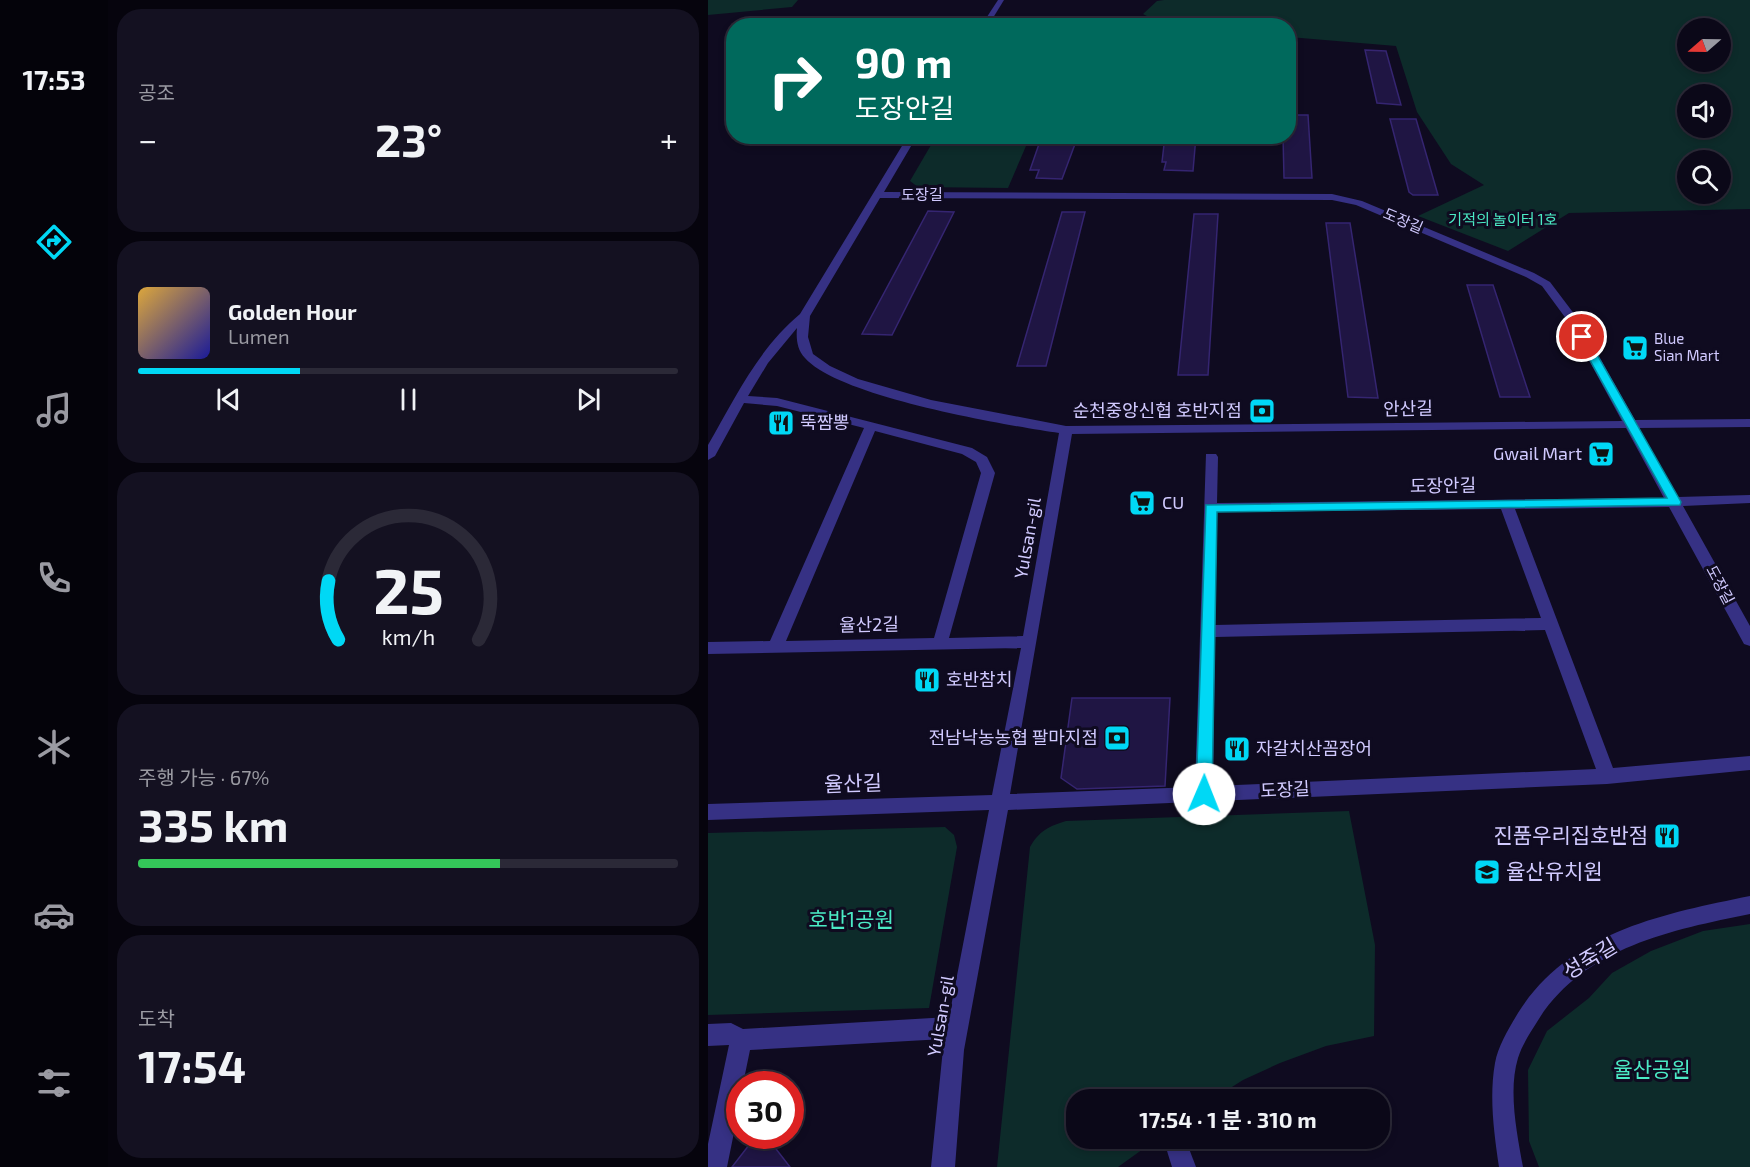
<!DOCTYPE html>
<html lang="ko">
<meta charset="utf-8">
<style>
:root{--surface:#0b0818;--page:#141121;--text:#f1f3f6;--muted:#9a9aa2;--line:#2b2937;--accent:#00d8f5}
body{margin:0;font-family:"Exo 2","Noto Sans KR",sans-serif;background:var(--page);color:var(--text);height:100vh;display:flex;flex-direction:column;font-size:22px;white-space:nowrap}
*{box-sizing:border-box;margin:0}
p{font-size:20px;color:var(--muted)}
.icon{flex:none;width:33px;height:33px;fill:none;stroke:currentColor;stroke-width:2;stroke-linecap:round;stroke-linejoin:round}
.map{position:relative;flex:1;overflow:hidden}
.side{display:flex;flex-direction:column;gap:9px;padding:9px;background:#06040d;width:600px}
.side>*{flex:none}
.top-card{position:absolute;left:18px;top:18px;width:570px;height:126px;border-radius:24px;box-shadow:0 3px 9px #0003,0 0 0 2px var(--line);background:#00695c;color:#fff;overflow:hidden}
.needle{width:39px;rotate:250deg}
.buttons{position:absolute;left:969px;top:18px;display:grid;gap:12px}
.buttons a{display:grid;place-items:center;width:54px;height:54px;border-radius:50%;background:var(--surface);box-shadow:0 3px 9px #0003,0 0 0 2px var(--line);font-size:30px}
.speed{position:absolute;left:18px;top:1071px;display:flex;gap:12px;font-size:30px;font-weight:700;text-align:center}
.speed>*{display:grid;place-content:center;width:78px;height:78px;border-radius:50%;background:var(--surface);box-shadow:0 3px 9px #0003,0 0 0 2px var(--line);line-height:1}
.speed .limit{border:9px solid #d22;background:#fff;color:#111}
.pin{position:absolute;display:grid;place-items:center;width:51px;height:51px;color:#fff;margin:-26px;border:3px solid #fff;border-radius:50%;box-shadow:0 2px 6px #0007}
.me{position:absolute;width:66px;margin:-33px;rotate:1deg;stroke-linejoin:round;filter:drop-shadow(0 0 4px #0008)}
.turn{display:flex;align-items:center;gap:21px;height:126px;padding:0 30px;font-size:27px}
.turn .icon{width:78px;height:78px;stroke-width:2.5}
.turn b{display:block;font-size:42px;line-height:51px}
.big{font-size:45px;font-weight:700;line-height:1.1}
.side .card{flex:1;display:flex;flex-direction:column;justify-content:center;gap:9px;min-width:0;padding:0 21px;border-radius:24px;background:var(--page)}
.side .dial{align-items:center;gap:0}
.dial svg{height:156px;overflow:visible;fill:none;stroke:var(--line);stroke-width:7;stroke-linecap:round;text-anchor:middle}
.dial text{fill:var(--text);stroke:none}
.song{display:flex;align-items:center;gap:18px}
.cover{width:72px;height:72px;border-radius:9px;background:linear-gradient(135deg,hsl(40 70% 55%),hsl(240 70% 35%))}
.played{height:6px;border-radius:3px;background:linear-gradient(90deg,var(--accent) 30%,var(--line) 30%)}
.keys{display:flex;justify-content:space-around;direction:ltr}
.heat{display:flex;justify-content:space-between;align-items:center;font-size:33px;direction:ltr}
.charge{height:9px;border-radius:4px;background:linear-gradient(90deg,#34c759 67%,var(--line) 0)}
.trip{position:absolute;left:358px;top:1089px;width:324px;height:60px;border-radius:24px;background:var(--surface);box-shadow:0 3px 9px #0003,0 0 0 2px var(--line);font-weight:700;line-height:60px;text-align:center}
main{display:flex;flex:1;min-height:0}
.dock{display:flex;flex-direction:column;width:108px;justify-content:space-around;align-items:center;background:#04030a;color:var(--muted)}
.dock .icon{width:42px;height:42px}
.dock .current{color:var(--accent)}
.dock b{font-size:27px;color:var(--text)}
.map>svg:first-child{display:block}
.green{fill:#0d2b2a;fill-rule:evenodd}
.building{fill:#1f1543;stroke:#352571;stroke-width:1.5}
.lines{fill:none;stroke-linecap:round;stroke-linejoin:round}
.minor{fill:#363184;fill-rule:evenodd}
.route{fill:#00d8f5;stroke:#008c9f;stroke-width:1.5}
.labels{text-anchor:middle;stroke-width:6;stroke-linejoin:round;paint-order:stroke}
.far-street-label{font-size:15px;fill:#d1caff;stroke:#0f0b20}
.far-park-label{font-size:15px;fill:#4beac5;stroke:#0f0b20}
.far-poi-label{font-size:15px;fill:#d1caff;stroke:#0f0b20;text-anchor:start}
.street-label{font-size:18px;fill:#d1caff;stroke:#0f0b20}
.poi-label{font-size:18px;fill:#d1caff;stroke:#0f0b20;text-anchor:start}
.near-street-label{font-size:21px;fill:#d1caff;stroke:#0f0b20}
.near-poi-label{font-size:21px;fill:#d1caff;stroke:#0f0b20;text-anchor:end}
.near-park-label{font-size:21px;fill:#4beac5;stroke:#0f0b20}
</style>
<main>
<nav class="dock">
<b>17:53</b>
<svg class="icon current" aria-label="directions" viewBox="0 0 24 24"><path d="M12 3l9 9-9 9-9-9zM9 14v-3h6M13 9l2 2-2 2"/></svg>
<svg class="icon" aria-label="music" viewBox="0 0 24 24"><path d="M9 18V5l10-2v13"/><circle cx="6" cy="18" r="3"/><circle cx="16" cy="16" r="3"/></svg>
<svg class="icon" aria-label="phone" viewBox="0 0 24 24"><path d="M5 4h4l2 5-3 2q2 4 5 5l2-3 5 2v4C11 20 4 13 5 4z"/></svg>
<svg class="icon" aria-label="climate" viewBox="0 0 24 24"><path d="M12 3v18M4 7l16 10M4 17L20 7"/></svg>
<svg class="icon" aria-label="car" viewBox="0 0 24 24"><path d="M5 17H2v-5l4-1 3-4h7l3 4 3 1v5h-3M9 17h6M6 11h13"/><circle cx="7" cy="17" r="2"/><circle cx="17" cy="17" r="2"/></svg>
<svg class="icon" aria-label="filters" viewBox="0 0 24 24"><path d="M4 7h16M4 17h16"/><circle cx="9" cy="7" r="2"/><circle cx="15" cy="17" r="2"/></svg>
</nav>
<section class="side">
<div class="card"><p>공조</p>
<div class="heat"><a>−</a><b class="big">23°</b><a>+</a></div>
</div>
<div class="card">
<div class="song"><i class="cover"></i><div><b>Golden Hour</b><p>Lumen</p></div></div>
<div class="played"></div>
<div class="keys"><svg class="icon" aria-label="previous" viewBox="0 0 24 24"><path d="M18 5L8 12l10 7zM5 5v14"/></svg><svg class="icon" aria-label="pause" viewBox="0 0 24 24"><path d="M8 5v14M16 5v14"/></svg><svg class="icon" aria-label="next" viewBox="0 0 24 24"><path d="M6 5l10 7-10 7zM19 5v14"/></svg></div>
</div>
<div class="card dial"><svg viewBox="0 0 100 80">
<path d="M14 69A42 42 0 1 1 86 69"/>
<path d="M14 69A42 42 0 0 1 9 39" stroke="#00d8f5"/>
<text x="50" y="56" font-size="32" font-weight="700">25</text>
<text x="50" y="72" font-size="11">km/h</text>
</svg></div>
<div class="card"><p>주행 가능 · 67%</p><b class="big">335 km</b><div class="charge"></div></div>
<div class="card"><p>도착</p><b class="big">17:54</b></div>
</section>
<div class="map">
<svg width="1042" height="1167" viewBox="0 0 1042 1167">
<rect width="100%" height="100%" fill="#0f0b20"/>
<g class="green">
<polygon points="0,0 90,0 84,7 0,15"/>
<path d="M456 0H1042V209L861 213 800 251 710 216 776 185 743 164 709 112 688 46 581 37 580 26 456 25 435 14 449 1ZM1012 28V62H980V28ZM1012 94V128H980V94ZM1012 160V194H980V160Z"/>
<polygon points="223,145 318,146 300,188 210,187 202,181"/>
<path d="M641 811 667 945 666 1036 618 1046 572 1063 535 1080 505 1099 369 1100V1138L449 1139 410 1167H289L322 847C331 831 341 826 358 821Z"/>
<polygon points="237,827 246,835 249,847 221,1008 0,1015 0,833"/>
<polygon points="1042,924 1042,1167 831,1167 821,1141 820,1070 839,1031 881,998 904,973 943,951 995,931"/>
</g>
<g class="building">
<polygon points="657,50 678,51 693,105 669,103"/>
<polygon points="580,115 600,115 604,178 576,178 575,136 580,136"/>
<polygon points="682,119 708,119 730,195 705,195 701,192"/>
<polygon points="344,136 370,136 354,179 328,178 331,170 322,170 331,144 341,145"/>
<polygon points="457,136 488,136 485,171 456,170 458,162 454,162"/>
<polygon points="220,211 246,212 184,335 154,334"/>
<polygon points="354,212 377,212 338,366 309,366"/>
<polygon points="486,214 510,214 500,375 470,375"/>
<polygon points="618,223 642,223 670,398 640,397"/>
<polygon points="759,285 785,285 822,397 792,397"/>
<polygon points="364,698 462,698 457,786 369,789 353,778"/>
<polygon points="48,1136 58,1136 82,1167 24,1167"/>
</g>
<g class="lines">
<g class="minor">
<polygon points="290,0 296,0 280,26 273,26"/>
<path d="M200 136H209L176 192 624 194 654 201 826 273 842 282 870 319 927 420 1042 419V427L931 428 970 497 1042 495V503L975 506 1042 626V646L1036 644 961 507 807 509 905 768 1042 756V770L899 784 300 810 256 1050 247 1167H223L236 1039 42 1050 35 1084H32V1103L19 1167H0V1144L21 1045 0 1046V1024L23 1023 35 1029 241 1017 281 810 0 820V804L284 795 313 648 0 654V642L62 641 156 428 69 406 36 403 7 456 0 460V445C27 398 50 349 92 314ZM172 198 624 200 648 205 818 277 834 286 859 320 914 421 358 426 223 400 150 379 122 366 105 354 100 337 102 316ZM89 328C88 338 89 350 97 358 131 397 297 425 351 433L315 636 241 638 287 473 279 457 264 448 69 398 40 396 60 363ZM918 428 956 498 509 503 510 457 508 454H498L487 787 302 794 364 434ZM167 431 254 454 268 462 273 473 226 638 78 641ZM793 509 833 618 507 625 509 512ZM837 630 888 769 505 786 507 637Z"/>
<path d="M1042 896V914C963 930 874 948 829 1022 822 1033 814 1045 810 1058 800 1091 809 1134 815 1167H791C786 1133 781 1097 787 1063 790 1046 801 1028 810 1013 861 932 954 914 1042 896Z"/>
<polygon points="455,1138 477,1138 488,1167 464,1167"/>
</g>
</g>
<polygon class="route" points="874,334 879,337 973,502 972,505 509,512 504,794 502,799 490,799 488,794 498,505 959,498 869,337"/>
<defs>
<symbol id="supermarket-square" viewBox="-11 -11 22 22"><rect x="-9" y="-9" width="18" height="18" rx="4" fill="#00d8f5" stroke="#0f0b20"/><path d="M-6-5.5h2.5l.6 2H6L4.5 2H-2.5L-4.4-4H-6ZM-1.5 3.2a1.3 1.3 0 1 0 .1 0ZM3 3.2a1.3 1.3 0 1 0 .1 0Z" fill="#111"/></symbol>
<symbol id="bank-square" viewBox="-11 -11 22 22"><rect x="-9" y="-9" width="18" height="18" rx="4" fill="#00d8f5" stroke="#0f0b20"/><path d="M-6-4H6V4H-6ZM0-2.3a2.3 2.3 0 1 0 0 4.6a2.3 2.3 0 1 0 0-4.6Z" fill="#111"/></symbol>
<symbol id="restaurant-square" viewBox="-11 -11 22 22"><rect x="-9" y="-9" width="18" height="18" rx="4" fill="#00d8f5" stroke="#0f0b20"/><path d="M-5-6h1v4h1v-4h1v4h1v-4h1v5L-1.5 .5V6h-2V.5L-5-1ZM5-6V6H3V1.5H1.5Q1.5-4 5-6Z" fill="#111"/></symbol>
<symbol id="school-square" viewBox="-11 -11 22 22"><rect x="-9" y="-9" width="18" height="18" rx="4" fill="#00d8f5" stroke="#0f0b20"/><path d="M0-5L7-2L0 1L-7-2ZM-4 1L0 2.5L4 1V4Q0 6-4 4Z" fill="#111"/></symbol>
</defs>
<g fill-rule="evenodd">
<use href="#supermarket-square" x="912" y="333" width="30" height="30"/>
<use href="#bank-square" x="539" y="396" width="30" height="30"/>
<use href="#restaurant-square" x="58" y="408" width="30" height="30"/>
<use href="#supermarket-square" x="878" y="439" width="30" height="30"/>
<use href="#supermarket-square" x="419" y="488" width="30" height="30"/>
<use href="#restaurant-square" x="204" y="665" width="30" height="30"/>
<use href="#bank-square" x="394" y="723" width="30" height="30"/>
<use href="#restaurant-square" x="514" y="734" width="30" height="30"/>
<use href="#restaurant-square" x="944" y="821" width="30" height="30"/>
<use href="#school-square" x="764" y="857" width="30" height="30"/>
</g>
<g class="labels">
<g class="far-street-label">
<text x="214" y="200">도장길</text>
<text transform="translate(695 221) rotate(23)" y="5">도장길</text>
<text transform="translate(1012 585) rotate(62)" y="5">도장길</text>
</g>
<g class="far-park-label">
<text x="795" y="225">기적의 놀이터 1호</text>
</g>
<g class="far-poi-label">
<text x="946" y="344">Blue<tspan x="946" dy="17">Sian Mart</tspan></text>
</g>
<g class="street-label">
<text transform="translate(700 409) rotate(-1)" y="6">안산길</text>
<text transform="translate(735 486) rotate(-1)" y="6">도장안길</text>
<text transform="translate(320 538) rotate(-80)" y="6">Yulsan-gil</text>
<text transform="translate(161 625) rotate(-1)" y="6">율산2길</text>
<text transform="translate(577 790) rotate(-3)" y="6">도장길</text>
<text transform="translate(233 1016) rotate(-80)" y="6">Yulsan-gil</text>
</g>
<g class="poi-label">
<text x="534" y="417" text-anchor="end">순천중앙신협 호반지점</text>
<text x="92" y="429">뚝짬뽕</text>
<text x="874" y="460" text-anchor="end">Gwail Mart</text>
<text x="454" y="509">CU</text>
<text x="238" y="686">호반참치</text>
<text x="390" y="744" text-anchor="end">전남낙농농협 팔마지점</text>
<text x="548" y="755">자갈치산꼼장어</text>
</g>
<g class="near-street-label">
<text transform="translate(145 784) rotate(-2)" y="7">율산길</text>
<text transform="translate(882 959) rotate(-31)" y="7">성죽길</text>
</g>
<g class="near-poi-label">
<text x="940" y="843">진품우리집호반점</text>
<text x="798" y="879" text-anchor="start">율산유치원</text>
</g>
<g class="near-park-label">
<text x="143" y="927">호반1공원</text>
<text x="944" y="1077">율산공원</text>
</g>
</g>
</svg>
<div class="buttons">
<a><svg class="needle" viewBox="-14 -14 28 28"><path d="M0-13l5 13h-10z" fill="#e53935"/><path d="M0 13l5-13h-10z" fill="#9a9aa2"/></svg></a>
<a><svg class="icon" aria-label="sound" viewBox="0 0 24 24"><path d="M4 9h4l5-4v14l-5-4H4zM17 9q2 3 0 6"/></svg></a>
<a><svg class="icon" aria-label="search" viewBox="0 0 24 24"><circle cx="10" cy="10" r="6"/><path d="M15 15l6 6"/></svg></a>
</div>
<div class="speed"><div class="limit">30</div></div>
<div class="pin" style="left:874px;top:337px;background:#d93025"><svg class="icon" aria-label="arrive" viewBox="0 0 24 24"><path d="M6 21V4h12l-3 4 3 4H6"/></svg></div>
<svg class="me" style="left:496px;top:794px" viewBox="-20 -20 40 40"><circle r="19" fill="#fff"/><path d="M0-13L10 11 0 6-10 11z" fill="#00d8f5"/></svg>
<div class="trip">17:54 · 1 분 · 310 m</div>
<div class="top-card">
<div class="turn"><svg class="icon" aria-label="right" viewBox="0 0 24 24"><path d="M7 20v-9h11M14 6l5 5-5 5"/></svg><div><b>90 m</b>도장안길</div></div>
</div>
</div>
</main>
